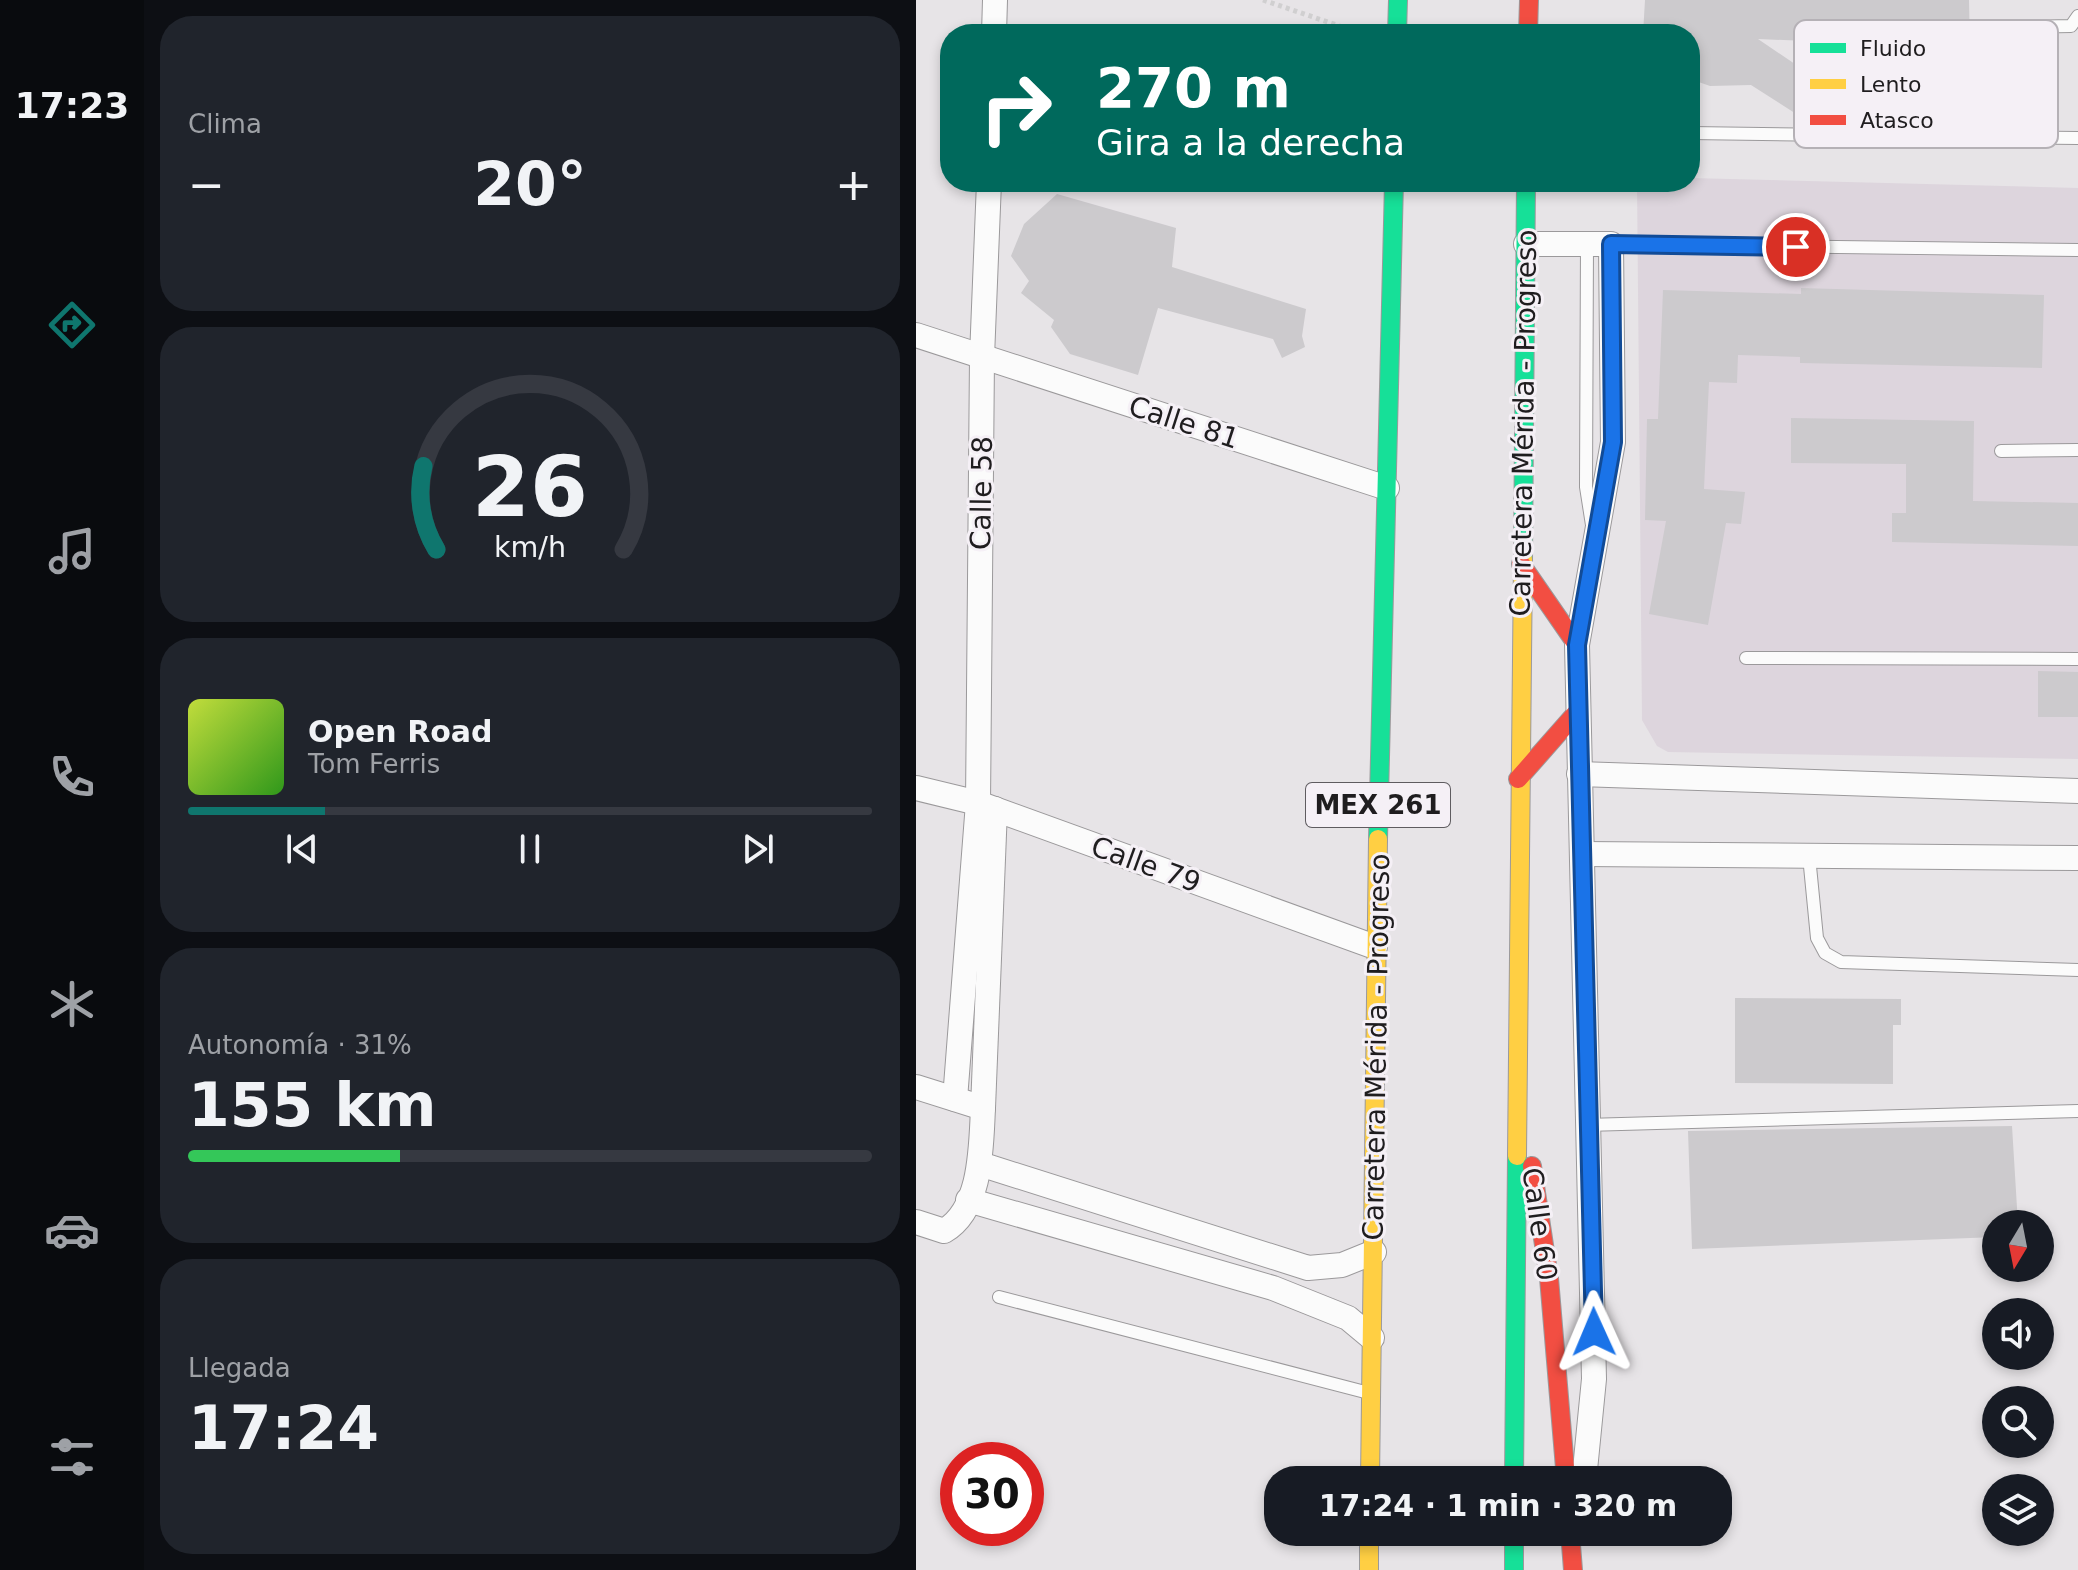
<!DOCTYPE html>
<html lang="es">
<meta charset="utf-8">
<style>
:root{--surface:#171b24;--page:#20242c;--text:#f1f3f6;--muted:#9ea1a6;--line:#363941;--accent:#0f766e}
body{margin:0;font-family:"DejaVu Sans",sans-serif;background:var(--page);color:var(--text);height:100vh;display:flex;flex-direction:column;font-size:30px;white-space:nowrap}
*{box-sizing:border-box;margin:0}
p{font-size:26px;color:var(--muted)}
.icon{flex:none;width:44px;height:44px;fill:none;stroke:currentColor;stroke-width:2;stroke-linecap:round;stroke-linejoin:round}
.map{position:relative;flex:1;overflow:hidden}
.panel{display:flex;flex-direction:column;gap:16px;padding:16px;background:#0d0f14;width:772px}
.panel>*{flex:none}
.hud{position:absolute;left:24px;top:24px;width:760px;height:168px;border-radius:32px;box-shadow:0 4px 12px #0003;background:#00695c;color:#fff;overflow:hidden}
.needle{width:52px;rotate:190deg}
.tools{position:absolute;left:1066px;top:1210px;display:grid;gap:16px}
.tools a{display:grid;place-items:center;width:72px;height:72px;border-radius:50%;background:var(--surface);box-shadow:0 4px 12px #0003;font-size:40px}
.speed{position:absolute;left:24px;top:1442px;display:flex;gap:16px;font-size:40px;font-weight:700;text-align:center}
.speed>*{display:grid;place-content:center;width:104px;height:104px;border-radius:50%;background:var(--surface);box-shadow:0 4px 12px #0003;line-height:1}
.speed .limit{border:12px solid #d22;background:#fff;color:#111}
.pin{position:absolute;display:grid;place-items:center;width:68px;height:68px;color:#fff;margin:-34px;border:4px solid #fff;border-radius:50%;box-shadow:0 2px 8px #0007}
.me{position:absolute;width:88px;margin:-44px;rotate:359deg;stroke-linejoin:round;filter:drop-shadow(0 0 6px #0008)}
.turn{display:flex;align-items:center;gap:28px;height:168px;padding:0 24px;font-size:36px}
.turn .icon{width:104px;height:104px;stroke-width:2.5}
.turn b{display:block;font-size:56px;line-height:68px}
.big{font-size:60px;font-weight:800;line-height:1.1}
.panel .tile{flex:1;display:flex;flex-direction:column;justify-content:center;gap:12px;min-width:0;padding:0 28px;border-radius:32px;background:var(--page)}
.panel .dial{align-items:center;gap:0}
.dial svg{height:208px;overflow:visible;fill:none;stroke:var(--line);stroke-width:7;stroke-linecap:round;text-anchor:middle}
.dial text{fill:var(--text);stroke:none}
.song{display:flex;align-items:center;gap:24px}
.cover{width:96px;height:96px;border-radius:12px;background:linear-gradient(135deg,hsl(70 70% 55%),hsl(110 70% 35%))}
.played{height:8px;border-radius:4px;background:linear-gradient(90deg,var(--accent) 20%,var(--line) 20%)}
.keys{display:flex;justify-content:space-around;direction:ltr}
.heat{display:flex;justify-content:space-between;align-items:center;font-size:44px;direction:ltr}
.charge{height:12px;border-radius:6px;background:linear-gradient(90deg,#34c759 31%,var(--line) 0)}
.trip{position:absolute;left:348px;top:1466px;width:468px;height:80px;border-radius:32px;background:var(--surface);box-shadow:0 4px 12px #0003;font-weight:800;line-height:80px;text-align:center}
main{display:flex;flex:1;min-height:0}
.menu{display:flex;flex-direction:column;width:144px;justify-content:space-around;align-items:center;background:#090b0e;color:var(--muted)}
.menu .icon{width:56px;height:56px}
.menu .current{color:var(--accent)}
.menu b{font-size:36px;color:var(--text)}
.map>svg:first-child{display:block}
.built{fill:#ddd5dd}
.building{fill:#cccacd}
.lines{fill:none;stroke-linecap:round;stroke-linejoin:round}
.lane-casing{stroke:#9b999b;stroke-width:14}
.street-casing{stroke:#9b999b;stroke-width:26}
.fast-casing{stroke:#9b999b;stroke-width:20}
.slow-casing{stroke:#9b999b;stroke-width:20}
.jam-casing{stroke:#9b999b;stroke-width:20}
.path{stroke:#d0cfd0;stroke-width:5;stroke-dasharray:4 4;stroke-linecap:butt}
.lane{stroke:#fbfbfb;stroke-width:12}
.street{stroke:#fbfbfb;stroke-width:24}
.fast{stroke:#16e098;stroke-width:18}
.slow{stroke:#ffcf43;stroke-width:18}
.jam{stroke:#f24e42;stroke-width:18}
.route-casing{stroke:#114b97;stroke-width:20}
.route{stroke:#1a73e8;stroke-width:14}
.labels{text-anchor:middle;stroke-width:6;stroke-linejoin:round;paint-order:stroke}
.shield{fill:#f5f0f6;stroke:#5f5c60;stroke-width:2}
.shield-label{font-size:26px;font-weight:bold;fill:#1f1d1f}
.street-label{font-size:28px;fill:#1f1d1f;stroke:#f5f0f6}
.key{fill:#f5f0f6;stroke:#b5b1b6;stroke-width:2}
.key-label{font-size:22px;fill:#1f1d1f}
</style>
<main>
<nav class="menu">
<b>17:23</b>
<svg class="icon current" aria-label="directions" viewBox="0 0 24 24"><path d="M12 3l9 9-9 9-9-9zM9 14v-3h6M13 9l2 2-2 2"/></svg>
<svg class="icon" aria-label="music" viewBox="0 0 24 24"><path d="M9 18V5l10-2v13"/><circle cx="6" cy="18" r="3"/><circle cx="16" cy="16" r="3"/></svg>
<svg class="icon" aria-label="phone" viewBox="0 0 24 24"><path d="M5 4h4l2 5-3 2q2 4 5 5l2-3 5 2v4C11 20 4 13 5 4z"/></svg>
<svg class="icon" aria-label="climate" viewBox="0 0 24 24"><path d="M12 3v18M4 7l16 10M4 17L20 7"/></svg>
<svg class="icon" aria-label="car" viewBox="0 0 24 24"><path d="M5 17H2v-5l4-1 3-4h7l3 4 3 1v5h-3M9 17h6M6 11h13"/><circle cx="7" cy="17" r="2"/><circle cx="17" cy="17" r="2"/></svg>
<svg class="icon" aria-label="filters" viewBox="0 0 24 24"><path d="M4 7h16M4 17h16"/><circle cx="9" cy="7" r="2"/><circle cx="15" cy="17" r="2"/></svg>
</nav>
<section class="panel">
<div class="tile"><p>Clima</p>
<div class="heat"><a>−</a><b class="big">20°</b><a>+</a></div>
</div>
<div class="tile dial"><svg viewBox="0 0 100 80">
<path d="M14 69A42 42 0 1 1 86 69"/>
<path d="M14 69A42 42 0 0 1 9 37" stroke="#0f766e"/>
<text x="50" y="56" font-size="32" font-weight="700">26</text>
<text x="50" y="72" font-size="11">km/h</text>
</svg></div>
<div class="tile">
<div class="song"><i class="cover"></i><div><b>Open Road</b><p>Tom Ferris</p></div></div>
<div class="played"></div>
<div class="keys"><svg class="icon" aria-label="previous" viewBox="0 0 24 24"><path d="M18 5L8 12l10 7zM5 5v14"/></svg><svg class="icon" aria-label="pause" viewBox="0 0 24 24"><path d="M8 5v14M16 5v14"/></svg><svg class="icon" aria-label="next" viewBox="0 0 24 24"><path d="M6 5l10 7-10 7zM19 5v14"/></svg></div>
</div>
<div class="tile"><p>Autonomía · 31%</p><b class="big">155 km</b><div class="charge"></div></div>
<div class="tile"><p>Llegada</p><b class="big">17:24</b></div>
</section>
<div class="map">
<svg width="1162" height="1570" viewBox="0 0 1162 1570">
<rect width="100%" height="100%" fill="#e7e4e7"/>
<polygon class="built" points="774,178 1162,188 1162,759 752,752 741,746 726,720 721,182 774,182"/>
<g class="building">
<polygon points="729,0 1053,0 1054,48 842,39 926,96 907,126 899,126 835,85 794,86 774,79 774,34 727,34"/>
<polygon points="141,194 260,228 256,267 390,309 386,336 389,347 366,358 357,339 242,308 222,375 154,354 135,327 138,320 105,293 113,281 95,256 108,224"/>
<polygon points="885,288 1128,295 1126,368 884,363 884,357 822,355 821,383 793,382 788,489 829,492 825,524 810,523 792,625 733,614 750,521 729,520 731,419 742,419 747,290 885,294"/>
<polygon points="875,418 1058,421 1057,501 1162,503 1162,546 976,542 976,513 990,513 990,464 875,463"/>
<polygon points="1122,671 1162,672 1162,717 1122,717"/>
<polygon points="819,998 985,999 985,1025 977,1025 977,1084 819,1083"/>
<polygon points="1096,1126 1102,1224 1080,1224 1080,1237 776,1249 772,1131"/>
</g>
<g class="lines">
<defs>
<g id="lane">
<polyline points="774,133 1162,138"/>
<polyline points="1092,137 1090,41 1093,32 1104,27 1155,26 1162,16"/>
<polyline points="671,244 670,487 676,525"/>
<polyline points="695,244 1162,250"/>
<polyline points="1085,451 1162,450"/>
<polyline points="830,658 1162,659"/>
<polyline points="893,856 901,938 909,953 925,962 1162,970"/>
<polyline points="670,1125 1162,1111"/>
<polyline points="83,1297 449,1392"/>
</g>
<g id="street">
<polyline points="78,34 79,0"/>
<polyline points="610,244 695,244 697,442 661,645 678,1379 668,1480"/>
<polyline points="0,335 471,488"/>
<polyline points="663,774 1162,791"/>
<polyline points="0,788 62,803 459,947"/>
<polyline points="666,854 1162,858"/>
<path d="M0 1087 67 1108C65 1146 66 1209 28 1231L0 1222"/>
<polyline points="39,1099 62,803 66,357 73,182"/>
<polyline points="67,1108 79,809"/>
<polyline points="64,1164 392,1268 426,1265 458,1252"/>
<polyline points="52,1200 357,1288 432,1318 456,1338"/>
</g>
<g id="fast">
<polyline points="481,34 482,0"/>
<polyline points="607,559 610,182"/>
<polyline points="462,839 478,182"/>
<polyline points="598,1480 601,1156"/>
<polyline points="598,1532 598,1570"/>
</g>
<g id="slow">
<polyline points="601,1156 607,559"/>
<polyline points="454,1480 462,839"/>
<polyline points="453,1532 453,1570"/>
</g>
<g id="jam">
<polyline points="612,34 613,0"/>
<polyline points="605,564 661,645"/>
<polyline points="602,779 661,712"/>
<polyline points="616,1166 633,1278 650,1480"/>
<polyline points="654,1532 657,1570"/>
</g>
</defs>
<use href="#lane" class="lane-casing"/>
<use href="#street" class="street-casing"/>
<use href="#fast" class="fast-casing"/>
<use href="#slow" class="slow-casing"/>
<use href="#jam" class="jam-casing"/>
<polyline class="path" points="347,0 447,34"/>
<use href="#lane" class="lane"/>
<use href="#street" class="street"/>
<use href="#fast" class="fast"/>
<use href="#slow" class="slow"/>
<use href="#jam" class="jam"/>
</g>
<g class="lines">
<defs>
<polyline id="route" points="678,1332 661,645 697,442 695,244 880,247"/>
</defs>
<use href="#route" class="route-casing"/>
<use href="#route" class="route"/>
</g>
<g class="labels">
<rect class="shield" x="390" y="783" width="144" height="44" rx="6"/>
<g class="shield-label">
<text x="462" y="814">MEX 261</text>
</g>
<g class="street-label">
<text transform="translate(268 422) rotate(18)" y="10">Calle 81</text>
<text transform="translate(607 423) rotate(-89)" y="10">Carretera Mérida - Progreso</text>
<text transform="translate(65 493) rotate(-89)" y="10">Calle 58</text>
<text transform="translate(230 864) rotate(20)" y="10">Calle 79</text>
<text transform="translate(460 1047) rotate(-89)" y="10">Carretera Mérida - Progreso</text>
<text transform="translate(624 1224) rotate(82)" y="10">Calle 60</text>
</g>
</g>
<rect x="878" y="20" width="264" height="128" rx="12" class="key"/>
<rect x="894" y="43" width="36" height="10" fill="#16e098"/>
<rect x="894" y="79" width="36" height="10" fill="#ffcf43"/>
<rect x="894" y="115" width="36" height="10" fill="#f24e42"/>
<g class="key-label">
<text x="944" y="56">Fluido</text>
<text x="944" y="92">Lento</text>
<text x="944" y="128">Atasco</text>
</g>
</svg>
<div class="tools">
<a><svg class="needle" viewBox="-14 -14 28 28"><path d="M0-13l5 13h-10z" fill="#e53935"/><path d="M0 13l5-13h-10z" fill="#9ea1a6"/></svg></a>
<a><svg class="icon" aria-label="sound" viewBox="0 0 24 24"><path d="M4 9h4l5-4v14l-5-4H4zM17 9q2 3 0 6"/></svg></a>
<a><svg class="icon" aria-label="search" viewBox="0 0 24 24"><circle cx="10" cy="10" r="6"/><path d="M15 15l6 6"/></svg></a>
<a><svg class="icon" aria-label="layers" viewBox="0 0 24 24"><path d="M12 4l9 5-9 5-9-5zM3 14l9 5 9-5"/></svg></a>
</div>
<div class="speed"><div class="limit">30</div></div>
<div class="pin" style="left:880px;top:247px;background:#d93025"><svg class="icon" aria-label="arrive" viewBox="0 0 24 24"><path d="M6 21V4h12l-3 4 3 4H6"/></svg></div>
<svg class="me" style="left:678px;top:1332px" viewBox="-20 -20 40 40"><path d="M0-17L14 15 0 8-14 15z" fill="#1a73e8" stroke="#fff" stroke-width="4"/></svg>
<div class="trip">17:24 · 1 min · 320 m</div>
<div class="hud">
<div class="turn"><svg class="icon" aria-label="right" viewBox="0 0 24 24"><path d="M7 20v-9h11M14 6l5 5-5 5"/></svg><div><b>270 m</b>Gira a la derecha</div></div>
</div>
</div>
</main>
